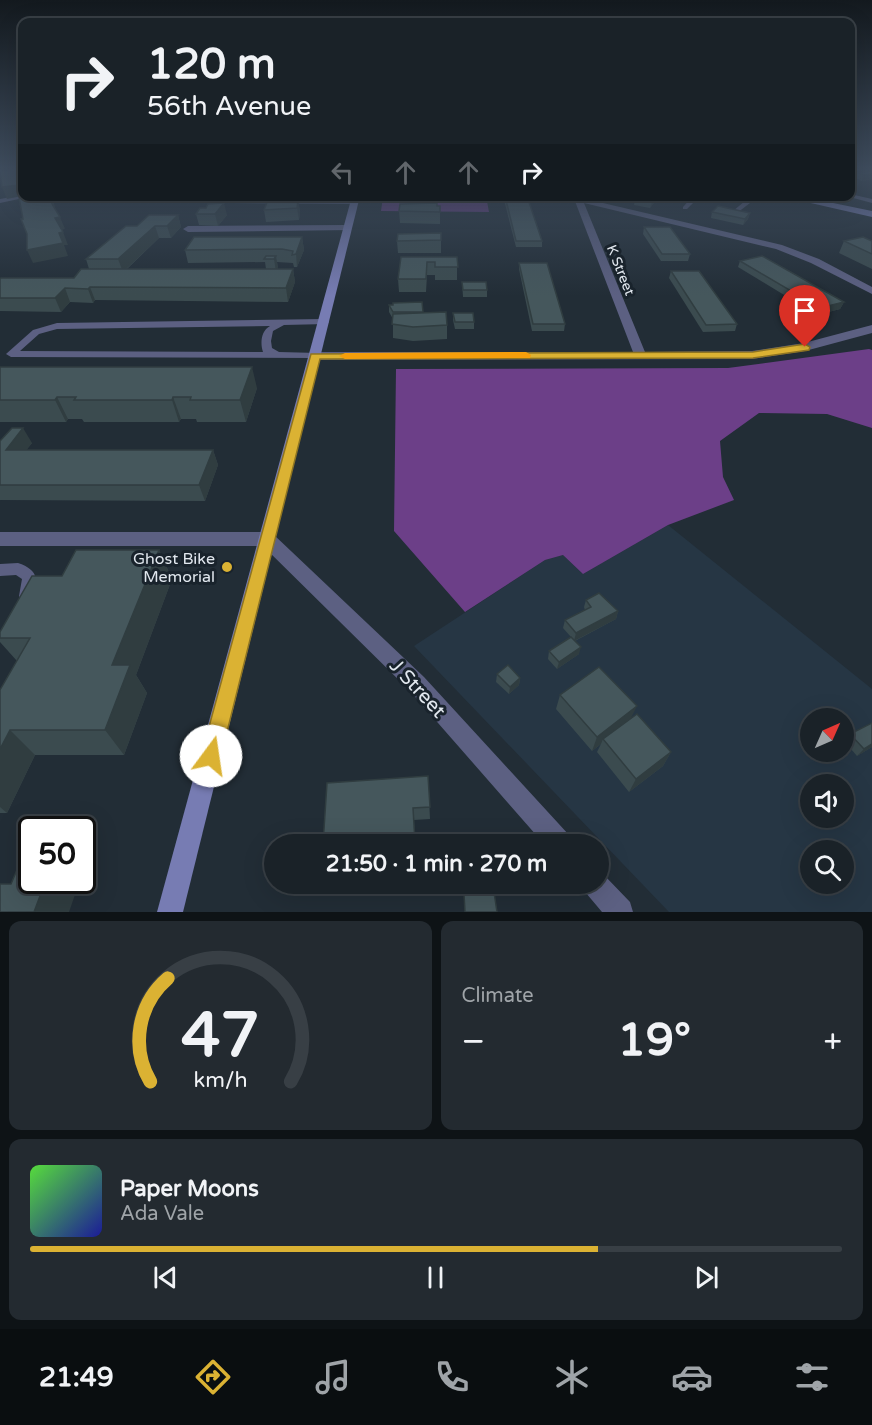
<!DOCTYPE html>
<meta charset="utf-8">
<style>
:root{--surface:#1a2228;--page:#232a30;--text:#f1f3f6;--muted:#9fa4a8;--line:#383f45;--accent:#dbb233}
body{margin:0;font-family:"Varela Round",sans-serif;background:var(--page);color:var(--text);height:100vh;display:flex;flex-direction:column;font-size:22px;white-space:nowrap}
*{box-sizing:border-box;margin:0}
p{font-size:20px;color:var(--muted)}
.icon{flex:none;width:33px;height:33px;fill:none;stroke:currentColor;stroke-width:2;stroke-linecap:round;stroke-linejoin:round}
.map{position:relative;height:912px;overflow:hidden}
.details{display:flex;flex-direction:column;gap:9px;padding:9px;background:#0e1316;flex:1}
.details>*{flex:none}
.banner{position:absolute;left:18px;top:18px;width:837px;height:183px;border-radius:12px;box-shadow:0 6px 24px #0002,0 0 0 2px var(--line);background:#1a2228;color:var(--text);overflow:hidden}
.needle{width:39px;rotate:45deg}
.controls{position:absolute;left:800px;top:708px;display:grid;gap:12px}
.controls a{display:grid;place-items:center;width:54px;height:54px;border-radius:50%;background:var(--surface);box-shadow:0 6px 24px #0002,0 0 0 2px var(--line);font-size:30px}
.speed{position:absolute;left:18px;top:816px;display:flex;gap:12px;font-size:30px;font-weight:700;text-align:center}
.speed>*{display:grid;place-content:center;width:78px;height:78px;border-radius:50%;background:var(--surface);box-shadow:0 6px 24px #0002,0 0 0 2px var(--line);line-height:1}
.speed .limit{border:3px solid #111;border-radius:9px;background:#fff;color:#111}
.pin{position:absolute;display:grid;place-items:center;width:51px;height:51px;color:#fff;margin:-62px -26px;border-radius:50% 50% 50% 0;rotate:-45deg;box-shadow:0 0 6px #0007}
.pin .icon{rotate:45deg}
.me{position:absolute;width:66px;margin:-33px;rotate:14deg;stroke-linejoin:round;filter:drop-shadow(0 0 4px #0008)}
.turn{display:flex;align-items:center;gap:21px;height:126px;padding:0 30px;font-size:27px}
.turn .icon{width:78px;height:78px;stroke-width:2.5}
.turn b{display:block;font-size:42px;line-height:51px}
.lanes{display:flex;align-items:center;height:57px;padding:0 30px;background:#0003;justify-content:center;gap:30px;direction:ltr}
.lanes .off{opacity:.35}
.big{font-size:45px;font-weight:800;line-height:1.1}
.details .card{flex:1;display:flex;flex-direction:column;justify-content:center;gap:9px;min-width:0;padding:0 21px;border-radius:12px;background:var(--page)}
.details .dial{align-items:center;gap:0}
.dial svg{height:156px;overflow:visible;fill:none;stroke:var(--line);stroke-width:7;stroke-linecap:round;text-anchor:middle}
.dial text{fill:var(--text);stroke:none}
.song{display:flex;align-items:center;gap:18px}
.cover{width:72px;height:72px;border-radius:9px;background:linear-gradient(135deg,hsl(110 70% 55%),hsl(240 70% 35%))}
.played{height:6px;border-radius:3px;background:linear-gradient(90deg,var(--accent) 70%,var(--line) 70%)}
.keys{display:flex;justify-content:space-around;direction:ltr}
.heat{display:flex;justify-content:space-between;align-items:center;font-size:33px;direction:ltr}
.details .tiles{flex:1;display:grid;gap:9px;grid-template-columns:1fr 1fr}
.card:last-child{grid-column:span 2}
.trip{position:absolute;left:264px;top:834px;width:345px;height:60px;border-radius:30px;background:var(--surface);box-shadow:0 6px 24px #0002,0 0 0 2px var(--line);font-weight:800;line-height:60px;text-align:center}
.tabs{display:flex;height:96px;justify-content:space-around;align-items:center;background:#0a0e10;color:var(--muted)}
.tabs .icon{width:42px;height:42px}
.tabs .on{color:var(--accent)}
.tabs b{font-size:27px;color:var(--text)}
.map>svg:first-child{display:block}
.built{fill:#263644;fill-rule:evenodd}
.forest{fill:#6c3f88}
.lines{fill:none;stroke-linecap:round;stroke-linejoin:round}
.lane{fill:#5c6082;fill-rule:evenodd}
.street{fill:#5c6082;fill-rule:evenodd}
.secondary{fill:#777cb3;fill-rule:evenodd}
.wall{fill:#3b4b4f}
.shaded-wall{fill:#303d40}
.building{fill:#45575c;stroke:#303d40;stroke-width:1.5}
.route{fill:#dbb233;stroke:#8e7421;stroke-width:1.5}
.slow{fill:#f59e0b}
.poi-dot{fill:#dbb233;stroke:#19232c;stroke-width:2}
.labels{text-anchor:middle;stroke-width:6;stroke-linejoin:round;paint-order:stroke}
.far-street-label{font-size:14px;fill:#e2e8ef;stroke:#19232c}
.poi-label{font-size:16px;fill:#e2e8ef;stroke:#19232c;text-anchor:end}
.near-street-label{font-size:20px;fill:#e2e8ef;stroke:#19232c}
</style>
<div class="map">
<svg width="872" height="912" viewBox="0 0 872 912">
<rect width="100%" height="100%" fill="#222d36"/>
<path class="built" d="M668 525 872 689V912H669L414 646 545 560 563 555 583 574ZM810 718H843V752H810ZM810 784H843V818H810ZM810 850H843V884H810Z"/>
<g class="forest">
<polygon points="486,196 489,212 381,211 383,197"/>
<polygon points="869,349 872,350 872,428 827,414 759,413 720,441 723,477 734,500 668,525 583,574 563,555 545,560 465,612 394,531 396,369 728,368"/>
</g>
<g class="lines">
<g class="lane">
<polygon points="850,194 872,199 872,203 846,196 850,196"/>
<polygon points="22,195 33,196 0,203 0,199"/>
<polygon points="154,196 169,196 151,201 148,199"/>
<polygon points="206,196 232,199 355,200 358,202 355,204 232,203 213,201"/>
<polygon points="693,196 700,196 687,209 683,209 683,207"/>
<polygon points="751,196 759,196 737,213 733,213 733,211"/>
<path d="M324 319 329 322 327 324 284 325 273 331 271 341 272 348 279 352 318 353 320 355 315 358 11 357 6 354 33 330 57 323ZM270 326C261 331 260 343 263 352L20 351 39 334 57 329Z"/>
<path d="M18 563C39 570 40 582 31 600L26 602 21 600 19 596 22 579 16 575 0 576V564Z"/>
</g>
<g class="street">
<polygon points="573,196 782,245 819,259 872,287 872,294 811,263 776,249 584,203 645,352 752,351 804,343 872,325 872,333 805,351 752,359 315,360 309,356 315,352 633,352"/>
<polygon points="348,225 351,226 351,230 188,232 183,229 188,226"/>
<polygon points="0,532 267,532 273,534 424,677 569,835 572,844 544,844 410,691 263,546 0,546"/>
<polygon points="598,872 604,875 630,902 633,912 602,912 586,893 582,884 598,884"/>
</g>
<g class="secondary">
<polygon points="22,169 22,171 0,174 0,170"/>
<polygon points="352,196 360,196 183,912 157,912"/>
<polygon points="780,196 799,196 872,211 872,217"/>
</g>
</g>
<g class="wall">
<polygon points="858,169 872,169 872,179 862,181 856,178 858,173 866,171"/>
<polygon points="272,196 325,196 324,199 272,199"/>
<polygon points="504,196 527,196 542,241 542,247 516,247 504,200"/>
<polygon points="637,196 657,196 656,200 650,208 634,205 635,199"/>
<polygon points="298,200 300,212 299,220 266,222 264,210"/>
<polygon points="440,206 440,224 400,223 399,211"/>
<polygon points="200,208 227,215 218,226 199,225 196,214"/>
<polygon points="712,212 750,213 748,219 743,225 711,218"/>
<polygon points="178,215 181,227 171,238 159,238 127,269 266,269 265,262 188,263 185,250 302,237 304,250 297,267 294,267 293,263 277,262 278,269 293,269 295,282 288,302 95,300 93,303 70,302 61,312 0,311 0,279 74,278 89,269 86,259 137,226"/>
<polygon points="644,227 690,254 688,261 661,261 643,234"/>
<polygon points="441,233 441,253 398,253 397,241"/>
<polygon points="844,241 872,241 872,269 839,253"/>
<polygon points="401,257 457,257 457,280 435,280 435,275 427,275 426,292 399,292 398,279"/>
<polygon points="740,261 844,302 840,309 817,315 738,267"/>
<polygon points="519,263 565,324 564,331 532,331 519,269"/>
<polygon points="671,271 737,324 735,331 703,332 669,278"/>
<polygon points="462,282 487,290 487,297 463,297"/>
<polygon points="389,305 423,313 447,325 447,339 413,341 393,338 393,319 389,312"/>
<polygon points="453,313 474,322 474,329 455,329 453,320"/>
<polygon points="0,367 257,388 246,422 197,422 196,419 181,419 179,422 84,422 82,419 68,419 66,422 0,422"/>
<polygon points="0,441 32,443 26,450 213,450 218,465 205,501 0,500"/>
<polygon points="159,550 172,579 136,675 147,693 124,755 35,755 7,813 0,813 0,690 17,661 0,642 0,632 62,576"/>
<polygon points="586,600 618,611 616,619 575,641 579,654 557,669 548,659 549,651 571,637 563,628 565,620 585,610 584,607"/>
<polygon points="497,674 520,678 519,685 509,694 496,682"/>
<polygon points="560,695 632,718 671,752 663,766 629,792 597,752 601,744 592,751 556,709"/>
<polygon points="850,734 872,747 857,756 844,741"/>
<polygon points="428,776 430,819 414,820 415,844 323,844"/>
</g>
<g class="shaded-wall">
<polygon points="15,169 20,179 22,191 22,196 7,199 2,187"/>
<polygon points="872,174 872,179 862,181 864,175"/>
<polygon points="50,196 52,196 53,199 57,216 52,204"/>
<polygon points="656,196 657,196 656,200 650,208 652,202"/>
<polygon points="298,200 300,212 299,220 297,208"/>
<polygon points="224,203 227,215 218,226 215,214"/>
<polygon points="750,213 748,219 743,225 745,219"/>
<polygon points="178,215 181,227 171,238 167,226"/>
<polygon points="60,217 65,229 60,230 55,218"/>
<polygon points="155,226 159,238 123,272 118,259"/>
<polygon points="63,232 68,245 64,245 68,256 33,263 27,250 59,233"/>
<polygon points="302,237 304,250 297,267 296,254"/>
<polygon points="276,256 278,268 276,272 274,259"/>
<polygon points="293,269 295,282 288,302 286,288"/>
<polygon points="90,287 95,300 93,303 88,289"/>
<polygon points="65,288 70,302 61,312 55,298"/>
<polygon points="844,302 840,309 817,315 820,308"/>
<polygon points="252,367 257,388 246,422 240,400"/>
<polygon points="57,397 68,419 66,422 55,400"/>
<polygon points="173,397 181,419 179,422 172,400"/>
<polygon points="23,428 32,443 15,465 6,450"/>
<polygon points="213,450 218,465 205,501 199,485"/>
<polygon points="159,550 172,579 136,675 147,693 124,755 105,730 112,665"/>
<polygon points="618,611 616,619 574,641 576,633"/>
<polygon points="581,647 579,654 557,669 559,662"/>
<polygon points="520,678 519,685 509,694 510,687"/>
<polygon points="637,706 630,720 603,739 601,744 592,751 597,737"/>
<polygon points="10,730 35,755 7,813 0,807 0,749"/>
<polygon points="872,744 872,747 857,756 864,749"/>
<polygon points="671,752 663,766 629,792 636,779"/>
<polygon points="46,880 80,880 69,912 34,912"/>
</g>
<g class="building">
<polygon points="15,169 19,185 2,187 0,171"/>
<polygon points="870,171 872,172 872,174 864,175 858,173"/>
<polygon points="18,192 22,192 22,196 50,196 52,204 60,217 55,218 63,232 59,233 63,243 27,250 27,234 21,219 23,219"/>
<polygon points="505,196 527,196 542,241 516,241"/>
<polygon points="637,196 656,196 652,202 635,199"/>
<polygon points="268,200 298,200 297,208 264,210"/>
<polygon points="224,203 215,214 196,214 200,208 206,208 208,204"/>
<polygon points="437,203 437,206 440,206 440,212 399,211 400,204"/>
<polygon points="718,206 750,213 745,219 712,212"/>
<polygon points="149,215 178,215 167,226 155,226 118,259 86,259 126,226 137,226"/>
<polygon points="644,227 670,227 690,254 662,254"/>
<polygon points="441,233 441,240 397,241 398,234"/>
<polygon points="194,237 302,237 296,254 292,255 293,251 282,249 185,250"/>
<polygon points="863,237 872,241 872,254 844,241"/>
<polygon points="266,256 276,256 274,259 264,259"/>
<polygon points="762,256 844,302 820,308 740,261"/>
<polygon points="401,257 457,257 458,267 435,267 435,262 427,262 426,279 398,279"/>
<polygon points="519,263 547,263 565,324 533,324"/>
<polygon points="81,269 293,269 286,288 90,287 88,289 65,288 55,298 0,298 0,279 1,278 74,278"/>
<polygon points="671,271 699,271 737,324 706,325"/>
<polygon points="462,282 486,282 487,290 463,290"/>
<polygon points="422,302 423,312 393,312 389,305 393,305 393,303"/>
<polygon points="446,312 447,325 413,327 392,324 393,314"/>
<polygon points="453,313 473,313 474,322 455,322"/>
<polygon points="0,367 252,367 240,400 190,400 191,397 173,397 172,400 74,400 76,397 57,397 55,400 0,400"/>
<polygon points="12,428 23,428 6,450 213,450 199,485 0,485 0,441"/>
<polygon points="76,550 159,550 112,665 130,665 105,730 10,730 0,749 0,690 30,638 0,638 0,632 32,576 62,576"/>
<polygon points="599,593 618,611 576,633 565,620 591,607 586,600"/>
<polygon points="571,637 581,647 559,662 549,651"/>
<polygon points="508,665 520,678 510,687 497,674"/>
<polygon points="599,667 637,706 597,737 560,695"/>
<polygon points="637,714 671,752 636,779 603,739"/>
<polygon points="872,723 872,744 864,749 850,734"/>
<polygon points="428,776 430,807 413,808 415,842 374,844 323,844 327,783"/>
<polygon points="22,858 32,858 32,880 46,880 34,912 0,912 0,884 11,884"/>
<polygon points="494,892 497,912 465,912 464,894"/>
</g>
<linearGradient id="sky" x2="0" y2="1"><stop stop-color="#13191e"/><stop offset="0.57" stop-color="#3e4c5d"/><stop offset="1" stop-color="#3e4c5d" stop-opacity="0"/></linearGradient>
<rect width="872" height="296" fill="url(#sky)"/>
<polygon class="route" points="805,344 810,347 809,350 753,358 320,359 221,756 218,763 211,766 204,763 201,756 311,354 753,352"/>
<polygon class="slow" points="526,352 531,355 530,358 345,359 339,356 345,353"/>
<circle class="poi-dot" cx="227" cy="567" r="6"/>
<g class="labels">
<g class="far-street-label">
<text transform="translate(621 270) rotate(68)" y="5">K Street</text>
</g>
<g class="poi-label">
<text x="215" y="564">Ghost Bike<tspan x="215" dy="18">Memorial</tspan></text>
</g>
<g class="near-street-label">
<text transform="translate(418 688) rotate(47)" y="7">J Street</text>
</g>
</g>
</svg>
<div class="controls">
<a><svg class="needle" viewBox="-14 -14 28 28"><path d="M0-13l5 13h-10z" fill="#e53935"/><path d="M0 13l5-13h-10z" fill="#9fa4a8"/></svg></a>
<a><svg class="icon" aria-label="sound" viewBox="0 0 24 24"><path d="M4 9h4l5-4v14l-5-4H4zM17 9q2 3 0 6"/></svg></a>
<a><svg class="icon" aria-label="search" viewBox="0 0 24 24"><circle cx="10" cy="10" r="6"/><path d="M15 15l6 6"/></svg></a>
</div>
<div class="speed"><div class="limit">50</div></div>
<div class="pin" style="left:805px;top:347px;background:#d93025"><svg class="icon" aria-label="arrive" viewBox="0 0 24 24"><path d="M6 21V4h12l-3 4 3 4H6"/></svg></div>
<svg class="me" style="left:211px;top:756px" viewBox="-20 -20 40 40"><circle r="19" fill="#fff"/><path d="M0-13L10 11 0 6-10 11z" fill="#dbb233"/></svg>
<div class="trip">21:50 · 1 min · 270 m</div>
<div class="banner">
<div class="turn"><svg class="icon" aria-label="right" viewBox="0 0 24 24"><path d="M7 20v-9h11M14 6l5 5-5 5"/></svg><div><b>120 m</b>56th Avenue</div></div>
<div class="lanes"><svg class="icon off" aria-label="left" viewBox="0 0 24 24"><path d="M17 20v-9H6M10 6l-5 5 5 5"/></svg><svg class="icon off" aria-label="ahead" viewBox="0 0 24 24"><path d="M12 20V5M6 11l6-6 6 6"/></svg><svg class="icon off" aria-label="ahead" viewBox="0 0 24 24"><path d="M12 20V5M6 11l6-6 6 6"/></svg><svg class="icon" aria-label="right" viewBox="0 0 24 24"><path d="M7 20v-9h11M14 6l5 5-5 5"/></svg></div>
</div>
</div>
<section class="details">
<div class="tiles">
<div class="card dial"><svg viewBox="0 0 100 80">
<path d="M14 69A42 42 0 1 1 86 69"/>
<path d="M14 69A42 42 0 0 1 23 16" stroke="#dbb233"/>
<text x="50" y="56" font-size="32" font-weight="700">47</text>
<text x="50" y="72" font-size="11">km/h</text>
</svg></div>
<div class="card"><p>Climate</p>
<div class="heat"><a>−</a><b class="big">19°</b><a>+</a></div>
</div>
<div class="card">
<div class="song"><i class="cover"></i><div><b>Paper Moons</b><p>Ada Vale</p></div></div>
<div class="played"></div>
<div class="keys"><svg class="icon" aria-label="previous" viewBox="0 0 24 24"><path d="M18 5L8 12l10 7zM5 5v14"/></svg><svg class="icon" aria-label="pause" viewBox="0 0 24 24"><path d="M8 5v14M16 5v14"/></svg><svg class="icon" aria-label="next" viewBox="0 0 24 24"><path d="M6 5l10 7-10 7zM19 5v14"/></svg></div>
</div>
</div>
</section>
<nav class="tabs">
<b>21:49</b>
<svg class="icon on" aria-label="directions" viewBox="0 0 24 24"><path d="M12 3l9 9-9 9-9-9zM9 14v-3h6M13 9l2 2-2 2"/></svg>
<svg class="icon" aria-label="music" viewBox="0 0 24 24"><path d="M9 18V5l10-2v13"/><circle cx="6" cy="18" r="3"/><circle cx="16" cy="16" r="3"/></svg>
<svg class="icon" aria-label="phone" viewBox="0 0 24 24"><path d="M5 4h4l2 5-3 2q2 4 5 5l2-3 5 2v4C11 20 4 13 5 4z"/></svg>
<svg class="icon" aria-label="climate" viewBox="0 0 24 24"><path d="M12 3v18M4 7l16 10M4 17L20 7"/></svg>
<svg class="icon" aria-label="car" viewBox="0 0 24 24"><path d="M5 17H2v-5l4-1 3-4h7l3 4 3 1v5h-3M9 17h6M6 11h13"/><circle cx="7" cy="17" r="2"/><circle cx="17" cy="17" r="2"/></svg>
<svg class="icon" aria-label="filters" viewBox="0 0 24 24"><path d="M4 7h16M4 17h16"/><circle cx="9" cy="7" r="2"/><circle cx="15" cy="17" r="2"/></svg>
</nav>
